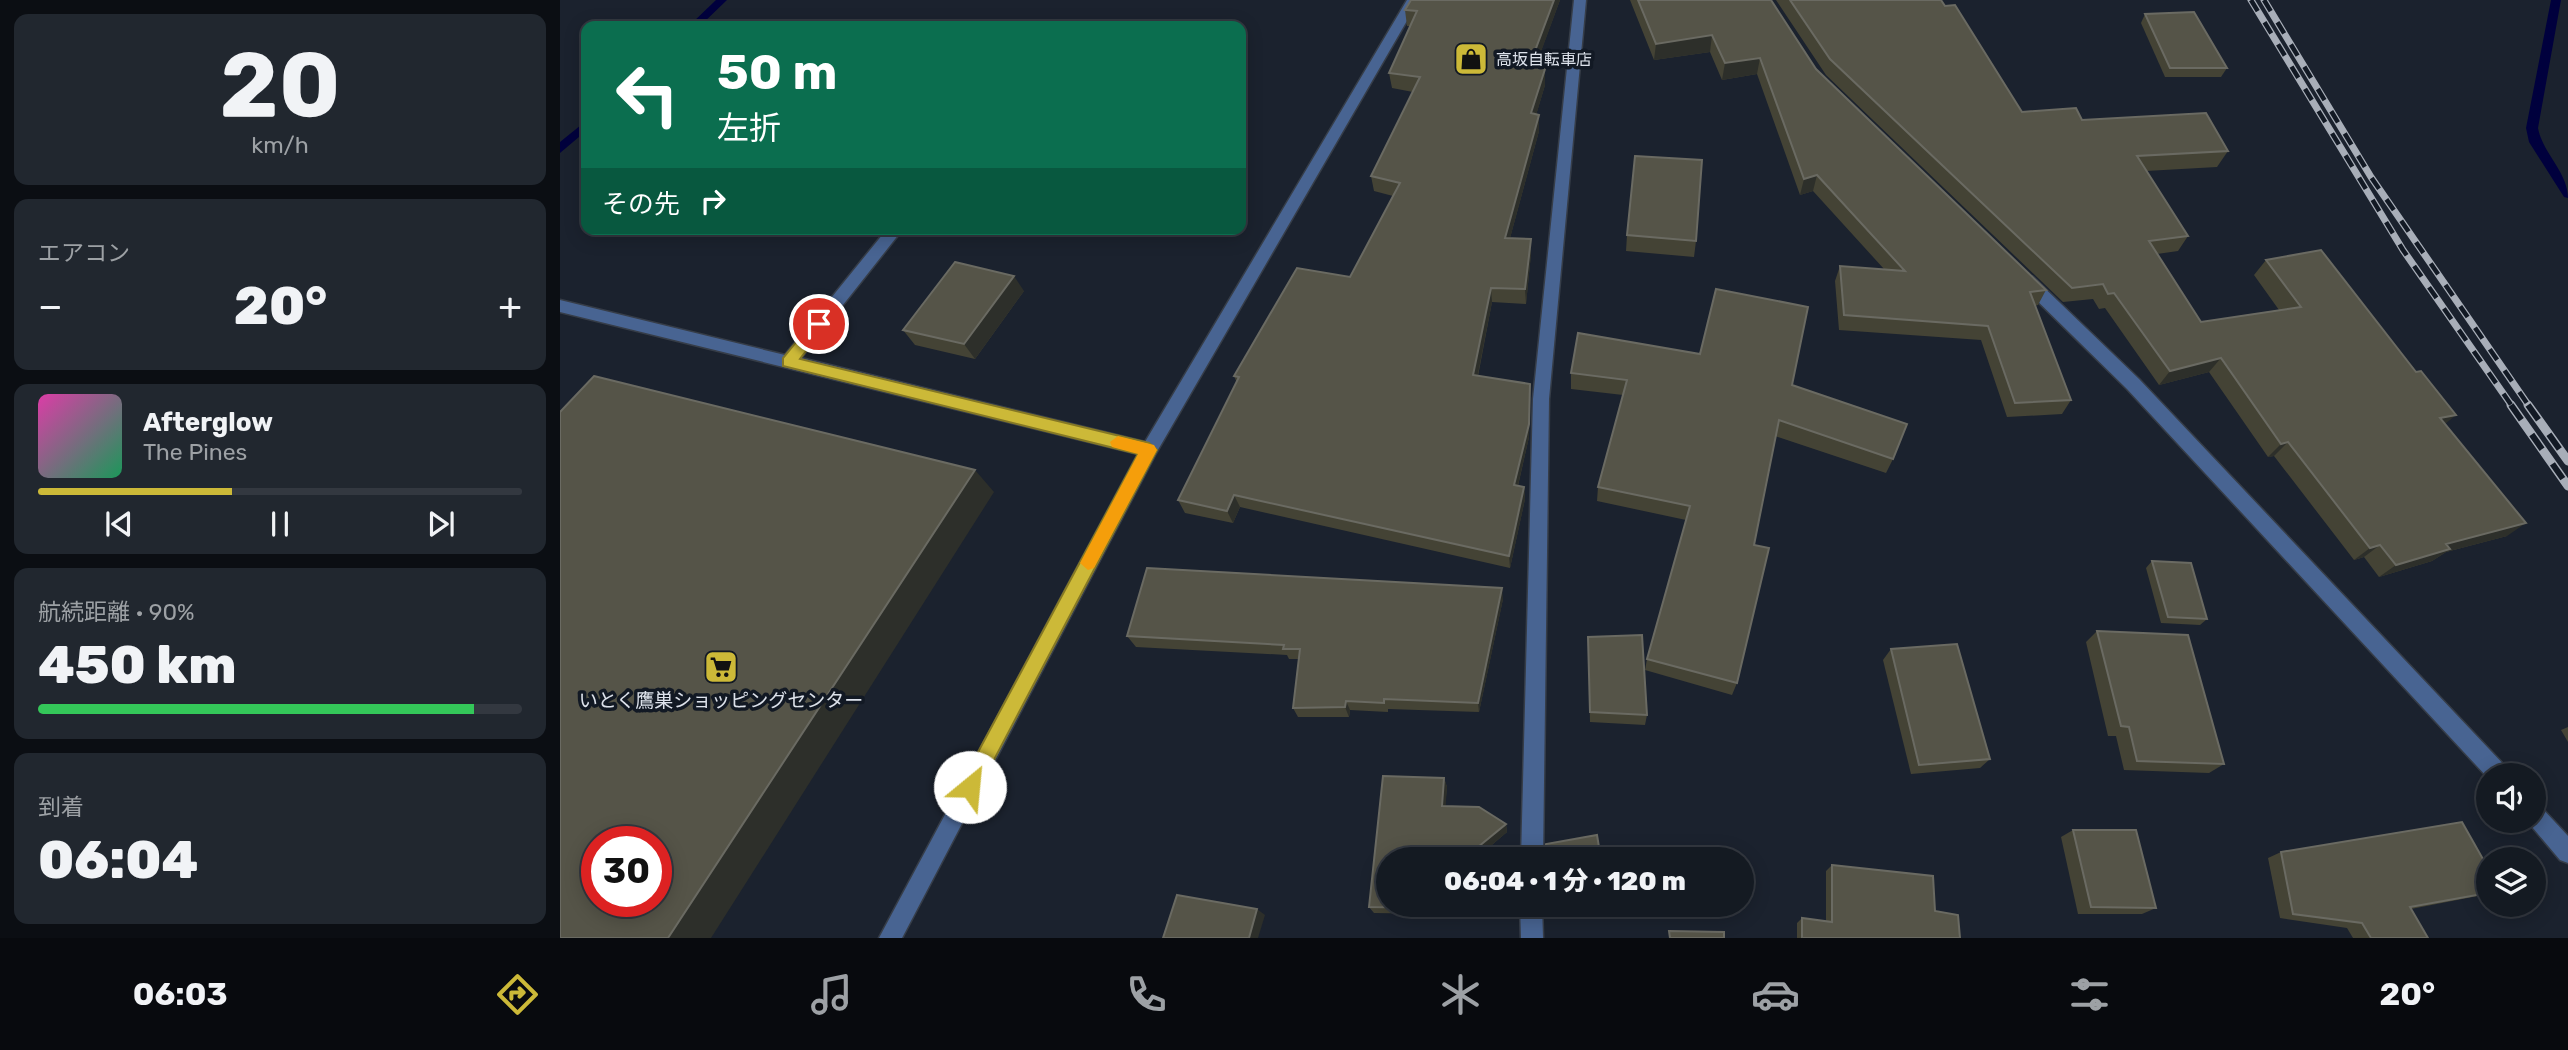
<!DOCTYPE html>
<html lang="ja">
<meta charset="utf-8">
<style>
:root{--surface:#141a22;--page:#21272f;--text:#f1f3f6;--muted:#9da1a5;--line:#333840;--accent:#ccb938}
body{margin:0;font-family:Rubik,"Noto Sans JP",sans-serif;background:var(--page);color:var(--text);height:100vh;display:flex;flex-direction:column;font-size:26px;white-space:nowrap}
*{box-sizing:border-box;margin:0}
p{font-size:23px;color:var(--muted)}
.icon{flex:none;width:38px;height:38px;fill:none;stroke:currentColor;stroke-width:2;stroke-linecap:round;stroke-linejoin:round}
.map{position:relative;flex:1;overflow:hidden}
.drawer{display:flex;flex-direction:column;gap:14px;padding:14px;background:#0b0e13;width:560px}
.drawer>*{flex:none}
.top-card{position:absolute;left:21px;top:21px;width:665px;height:214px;border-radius:14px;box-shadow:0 4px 18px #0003,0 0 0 2px var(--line);background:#0b6e4f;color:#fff;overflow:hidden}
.controls{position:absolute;left:1916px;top:763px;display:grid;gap:14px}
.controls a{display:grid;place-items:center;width:70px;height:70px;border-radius:50%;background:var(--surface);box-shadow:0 4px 18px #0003,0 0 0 2px var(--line);font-size:35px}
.speed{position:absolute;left:21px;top:826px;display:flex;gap:14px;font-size:35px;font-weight:700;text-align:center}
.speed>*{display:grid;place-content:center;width:91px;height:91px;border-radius:50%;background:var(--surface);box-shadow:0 4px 18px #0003,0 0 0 2px var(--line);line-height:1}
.speed .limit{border:10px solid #d22;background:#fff;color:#111}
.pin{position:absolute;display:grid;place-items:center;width:60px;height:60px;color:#fff;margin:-30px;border:4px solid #fff;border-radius:50%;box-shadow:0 2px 7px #0007}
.me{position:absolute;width:77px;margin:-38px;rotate:28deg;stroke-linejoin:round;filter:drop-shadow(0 0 5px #0008)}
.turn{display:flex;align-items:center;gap:24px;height:147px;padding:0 21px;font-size:32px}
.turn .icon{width:91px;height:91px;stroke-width:2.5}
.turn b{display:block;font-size:49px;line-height:60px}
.then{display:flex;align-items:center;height:66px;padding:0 21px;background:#0003;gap:14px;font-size:26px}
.big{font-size:52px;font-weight:800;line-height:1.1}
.drawer .tile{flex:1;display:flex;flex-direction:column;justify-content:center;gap:10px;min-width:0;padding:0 24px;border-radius:14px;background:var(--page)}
.drawer .dial{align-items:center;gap:0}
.dial b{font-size:91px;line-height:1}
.song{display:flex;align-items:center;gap:21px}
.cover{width:84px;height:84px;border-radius:10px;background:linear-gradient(135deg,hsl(320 70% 55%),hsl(150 70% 35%))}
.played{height:7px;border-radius:4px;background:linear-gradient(90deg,var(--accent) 40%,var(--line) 40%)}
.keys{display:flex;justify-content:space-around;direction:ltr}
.heat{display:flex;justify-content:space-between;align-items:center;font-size:38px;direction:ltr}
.charge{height:10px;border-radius:5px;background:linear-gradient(90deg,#34c759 90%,var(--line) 0)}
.trip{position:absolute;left:816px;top:847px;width:378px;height:70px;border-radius:35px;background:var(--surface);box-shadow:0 4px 18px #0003,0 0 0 2px var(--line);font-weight:800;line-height:70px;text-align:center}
.dock{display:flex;height:112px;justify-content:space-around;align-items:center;background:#080a0e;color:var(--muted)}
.dock .icon{width:49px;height:49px}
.dock .current{color:var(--accent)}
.dock b{font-size:32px;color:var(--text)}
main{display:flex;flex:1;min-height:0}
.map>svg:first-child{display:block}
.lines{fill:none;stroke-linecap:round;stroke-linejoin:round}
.stream{fill:#00003d;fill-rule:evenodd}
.minor-casing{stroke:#363d48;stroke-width:3}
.minor{fill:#486492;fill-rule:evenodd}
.rail-far1-casing{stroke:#a8aeb8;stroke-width:7}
.rail-casing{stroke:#a8aeb8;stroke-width:9}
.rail-far1{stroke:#121924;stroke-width:4.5;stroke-dasharray:13;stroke-linecap:butt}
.rail{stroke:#121924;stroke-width:6;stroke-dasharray:18;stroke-linecap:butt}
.wall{fill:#444335}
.shaded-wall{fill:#2d2f2a}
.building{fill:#555448;stroke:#6a6a62;stroke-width:2;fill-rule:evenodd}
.route{fill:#ccb938;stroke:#857824;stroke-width:2}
.slow{fill:#f59e0b}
.labels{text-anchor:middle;stroke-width:7;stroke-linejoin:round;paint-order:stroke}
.far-poi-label{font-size:16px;fill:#dde2eb;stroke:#121924;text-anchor:start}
.poi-label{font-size:19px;fill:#dde2eb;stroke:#121924}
</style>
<main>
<section class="drawer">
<div class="tile dial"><b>20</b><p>km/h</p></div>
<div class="tile"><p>エアコン</p>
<div class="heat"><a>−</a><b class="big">20°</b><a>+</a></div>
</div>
<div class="tile">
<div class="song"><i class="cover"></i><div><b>Afterglow</b><p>The Pines</p></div></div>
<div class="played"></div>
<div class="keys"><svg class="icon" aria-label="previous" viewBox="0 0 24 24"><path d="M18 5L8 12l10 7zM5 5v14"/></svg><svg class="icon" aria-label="pause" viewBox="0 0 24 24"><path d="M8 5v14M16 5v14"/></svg><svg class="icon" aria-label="next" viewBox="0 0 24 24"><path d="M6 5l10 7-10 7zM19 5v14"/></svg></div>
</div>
<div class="tile"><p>航続距離 · 90%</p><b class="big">450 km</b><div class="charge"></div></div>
<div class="tile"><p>到着</p><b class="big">06:04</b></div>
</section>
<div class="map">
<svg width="2008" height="938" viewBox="0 0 2008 938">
<rect width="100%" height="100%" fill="#1b222e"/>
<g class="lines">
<g class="stream">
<polygon points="156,0 167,0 140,26 129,26"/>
<path d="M1991 0H2001L1978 128C1983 154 2008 172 2008 198L2004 197 1969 142 1966 128Z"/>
<polygon points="26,121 26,131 0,153 0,142"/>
</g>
<defs>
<g id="minor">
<polygon points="847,0 859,0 595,455 342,938 319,938 578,454 0,312 0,300 225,355 327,229 343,229 241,358 585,442"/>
<polygon points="1014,0 1026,0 989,399 983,859 961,859 973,399"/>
<polygon points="1467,275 1473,277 1579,379 1947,768 1950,775 1928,775 1928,778 1567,389 1461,285 1459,281 1461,277"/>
<polygon points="1974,804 1981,807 2008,836 2008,863 2000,860 1967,821 1974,821"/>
<polygon points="960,905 982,905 983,938 961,938"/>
</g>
</defs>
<use href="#minor" class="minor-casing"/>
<use href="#minor" class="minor"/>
<defs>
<g id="rail-far1">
<polyline points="1691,0 1843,250 1952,406"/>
<polyline points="1704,0 1811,177 1969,406"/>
</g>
<g id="rail">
<polyline points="1951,405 2008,486"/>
<polyline points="1968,405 2008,461"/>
</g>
</defs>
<use href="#rail-far1" class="rail-far1-casing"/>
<use href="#rail" class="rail-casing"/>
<use href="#rail-far1" class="rail-far1"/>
<use href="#rail" class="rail"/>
</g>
<g class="wall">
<polygon points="851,0 1000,0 975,67 985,85 976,115 979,131 950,238 971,254 966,304 932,302 918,376 970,384 969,437 958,486 964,487 965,499 950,568 680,507 673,523 625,513 618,500 677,383 674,376 790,277 833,196 814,191 811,176 853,92 832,88 829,73 851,26 847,26 845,10"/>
<polygon points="1070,0 1211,0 1256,69 1486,290 1478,305 1475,306 1511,400 1502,414 1447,417 1421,340 1279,330 1275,281 1280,266 1324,269 1253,191 1240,195 1197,74 1162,80 1150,52 1094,60"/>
<polygon points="1216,0 1381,0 1462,112 1522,120 1668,151 1657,167 1586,171 1628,236 1618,251 1597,254 1641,322 1719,310 1694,275 1706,260 1885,424 1947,536 1886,552 1872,561 1819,577 1804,557 1794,560 1714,456 1708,457 1649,372 1599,385 1545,308 1539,309 1533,299 1503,302 1266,75"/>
<polygon points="1585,14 1667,68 1661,77 1605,77 1581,23"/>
<polygon points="1067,235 1136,241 1134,257 1066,251"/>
<polygon points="464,291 415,359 355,345 343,330"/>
<polygon points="1011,373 1232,385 1333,459 1326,473 1215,436 1194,545 1177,683 1172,695 1085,670 1087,659 1126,520 1037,501 1038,487 1063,395 1011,389"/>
<polygon points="1592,561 1647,619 1640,625 1601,623 1586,568"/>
<polygon points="943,599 919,712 828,709 828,712 790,710 789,717 738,717 733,708 739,659 729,659 727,655 576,647 567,636"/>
<polygon points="1537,631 1664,764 1649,773 1564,770 1556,736 1548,736 1526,642"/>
<polygon points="1028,637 1087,715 1085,725 1030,722"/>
<polygon points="1331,649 1430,759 1420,768 1351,774 1323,660"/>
<polygon points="2008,727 2008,742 2001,730"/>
<polygon points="823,776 884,778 887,787 885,806 919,807 946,824 947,832 920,855 882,854 881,859 828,859 828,905 878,905 877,914 814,913 809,907"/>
<polygon points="1513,830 1596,908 1582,914 1518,914 1501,837"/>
<polygon points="1721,852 1928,868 1928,894 1851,909 1868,938 1793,938 1787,928 1720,918 1708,858"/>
<polygon points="1272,865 1375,911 1400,938 1237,938 1237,923 1242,918 1266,921 1266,871"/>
<polygon points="992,905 1029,905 993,912"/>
</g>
<g class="shaded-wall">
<polygon points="994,0 1000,0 970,82 969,67"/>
<polygon points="1152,35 1150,52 1094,60 1096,44"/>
<polygon points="1200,58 1197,74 1162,80 1165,63"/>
<polygon points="985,69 985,85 972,129 971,113"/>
<polygon points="979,115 979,131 946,253 945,238"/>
<polygon points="1257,175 1253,191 1240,195 1244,179"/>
<polygon points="971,239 971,254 966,304 965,289"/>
<polygon points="454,276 464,291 415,359 404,344"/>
<polygon points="931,288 932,302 915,389 913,375"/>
<polygon points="1661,358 1649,372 1599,385 1610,371"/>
<polygon points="970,384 969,437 955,498 954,485"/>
<polygon points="1896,415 1879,429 1880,418"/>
<polygon points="1728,442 1714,456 1708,457 1721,444"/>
<polygon points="415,470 434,492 151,938 108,938"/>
<polygon points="964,487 965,499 950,568 949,556"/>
<polygon points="674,495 680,507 673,523 667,511"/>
<polygon points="1966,523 1947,536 1886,552 1872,561 1819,577 1836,565 1886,544"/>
<polygon points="1820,545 1804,557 1794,560 1810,548"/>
<polygon points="942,588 943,599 919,712 918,703"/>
<polygon points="786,701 790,710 789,717 785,707"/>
<polygon points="884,778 887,787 885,815 882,806"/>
<polygon points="946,824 947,832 920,855 918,847"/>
<polygon points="879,847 882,854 881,859 878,859"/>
<polygon points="874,905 878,905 877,914 874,908"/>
<polygon points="697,909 705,915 698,938 689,938"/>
</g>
<g class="building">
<polygon points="851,0 994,0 969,67 985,69 971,113 979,115 945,238 971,239 965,289 931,288 913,375 970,384 969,424 954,485 964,487 949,556 674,495 667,511 618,500 679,377 674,376 737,268 790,277 840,183 811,176 860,77 829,73 857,11 845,10"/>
<polygon points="1078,0 1211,0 1256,69 1486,290 1470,292 1511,400 1455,403 1428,326 1284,315 1280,266 1345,271 1257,175 1244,179 1200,58 1165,63 1152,35 1096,44"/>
<polygon points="1230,0 1381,0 1385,6 1395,5 1462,112 1516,108 1522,120 1646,113 1668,151 1577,156 1628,236 1589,241 1641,322 1741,307 1706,260 1761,250 1856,372 1861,371 1896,415 1880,418 1966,523 1886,544 1890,549 1836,565 1820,545 1810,548 1728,442 1721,444 1661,358 1610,371 1554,293 1548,294 1543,284 1512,288 1270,59"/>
<polygon points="1634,12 1667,68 1610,68 1585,14"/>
<polygon points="1075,156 1142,160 1136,241 1067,235"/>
<polygon points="395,262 454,276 404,344 343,330"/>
<polygon points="1156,289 1248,307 1232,385 1347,424 1333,459 1219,420 1194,545 1209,548 1177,683 1087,659 1130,506 1038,487 1067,380 1011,373 1018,333 1140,354"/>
<path d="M34 376 415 470 108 938H0V412ZM37 842H96V901H37Z"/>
<polygon points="1592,561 1631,563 1647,619 1608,617"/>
<polygon points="587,568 942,588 918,703 824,699 824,703 786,701 785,707 733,708 740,649 723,649 724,645 567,636"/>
<polygon points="1537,631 1628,635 1664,764 1577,761 1569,727 1561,726"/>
<polygon points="1082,635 1087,715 1030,712 1028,637"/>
<polygon points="1397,644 1430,759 1359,765 1331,649"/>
<polygon points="823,776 884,778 882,806 919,807 946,824 918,847 879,847 878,859 828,859 828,905 874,905 874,908 809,907"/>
<polygon points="1902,822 1928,868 1928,893 1850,907 1868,938 1811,938 1802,923 1733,914 1721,852"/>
<polygon points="1513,830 1576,830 1596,908 1531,907"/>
<polygon points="1037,835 1041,859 984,859 986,844"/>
<polygon points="1272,865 1373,876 1375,911 1398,915 1400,938 1242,938 1242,918 1272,922"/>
<polygon points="617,895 697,909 689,938 603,938"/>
<polygon points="992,905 1013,905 993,909"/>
<polygon points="1109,931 1164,932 1164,938 1110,938"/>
</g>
<polygon class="route" points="259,318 267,324 240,359 589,443 597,450 416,794 410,796 403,794 400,787 403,780 578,454 223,366 223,358 254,320"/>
<polygon class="slow" points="558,436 594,445 597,450 534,568 528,570 520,563 578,454 552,447 550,442"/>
<defs>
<symbol id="shop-square" viewBox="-11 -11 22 22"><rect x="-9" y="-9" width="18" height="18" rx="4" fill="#ccb938" stroke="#121924"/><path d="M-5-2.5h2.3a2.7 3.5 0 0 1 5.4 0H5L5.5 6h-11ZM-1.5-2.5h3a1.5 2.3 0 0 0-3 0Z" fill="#111"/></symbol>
<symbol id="supermarket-square" viewBox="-11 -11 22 22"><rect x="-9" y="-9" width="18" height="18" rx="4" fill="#ccb938" stroke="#121924"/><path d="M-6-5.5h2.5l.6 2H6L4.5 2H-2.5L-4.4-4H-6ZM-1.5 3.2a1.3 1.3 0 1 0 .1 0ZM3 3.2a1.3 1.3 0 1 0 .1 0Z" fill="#111"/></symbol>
</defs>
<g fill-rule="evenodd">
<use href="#shop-square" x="892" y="40" width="38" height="38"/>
<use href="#supermarket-square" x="142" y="648" width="38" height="38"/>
</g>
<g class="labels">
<g class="far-poi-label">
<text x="936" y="65">高坂自転車店</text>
</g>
<g class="poi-label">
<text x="161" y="707">いとく鷹巣ショッピングセンター</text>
</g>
</g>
</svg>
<div class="controls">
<a><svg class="icon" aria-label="sound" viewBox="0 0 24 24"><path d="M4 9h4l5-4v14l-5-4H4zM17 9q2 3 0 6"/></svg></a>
<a><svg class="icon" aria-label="layers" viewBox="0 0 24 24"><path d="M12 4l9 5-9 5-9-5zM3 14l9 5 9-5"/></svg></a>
</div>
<div class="speed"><div class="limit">30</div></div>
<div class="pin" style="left:259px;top:324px;background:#d93025"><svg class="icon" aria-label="arrive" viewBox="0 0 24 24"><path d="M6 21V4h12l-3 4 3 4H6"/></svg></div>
<svg class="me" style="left:410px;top:787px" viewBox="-20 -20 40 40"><circle r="19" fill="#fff"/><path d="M0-13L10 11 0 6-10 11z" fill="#ccb938"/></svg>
<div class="trip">06:04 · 1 分 · 120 m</div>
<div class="top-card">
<div class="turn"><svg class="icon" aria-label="left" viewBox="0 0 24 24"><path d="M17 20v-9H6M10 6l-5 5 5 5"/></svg><div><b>50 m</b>左折</div></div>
<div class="then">その先<svg class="icon" aria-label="right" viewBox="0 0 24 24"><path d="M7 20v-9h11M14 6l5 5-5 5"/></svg></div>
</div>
</div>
</main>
<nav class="dock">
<b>06:03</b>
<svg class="icon current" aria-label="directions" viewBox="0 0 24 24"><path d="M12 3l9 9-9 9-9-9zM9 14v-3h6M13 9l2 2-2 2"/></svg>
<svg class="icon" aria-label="music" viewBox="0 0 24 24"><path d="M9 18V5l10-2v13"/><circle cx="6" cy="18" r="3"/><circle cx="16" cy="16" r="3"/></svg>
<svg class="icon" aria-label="phone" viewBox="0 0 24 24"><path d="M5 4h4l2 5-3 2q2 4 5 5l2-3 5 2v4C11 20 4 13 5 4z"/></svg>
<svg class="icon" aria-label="climate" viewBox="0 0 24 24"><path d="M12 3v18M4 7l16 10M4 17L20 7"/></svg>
<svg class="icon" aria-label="car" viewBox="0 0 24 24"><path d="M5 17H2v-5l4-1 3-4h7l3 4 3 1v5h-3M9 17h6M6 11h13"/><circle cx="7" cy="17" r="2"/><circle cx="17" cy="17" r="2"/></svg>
<svg class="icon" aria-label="filters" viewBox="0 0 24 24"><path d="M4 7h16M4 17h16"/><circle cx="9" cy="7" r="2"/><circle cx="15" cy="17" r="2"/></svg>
<b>20°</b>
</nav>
